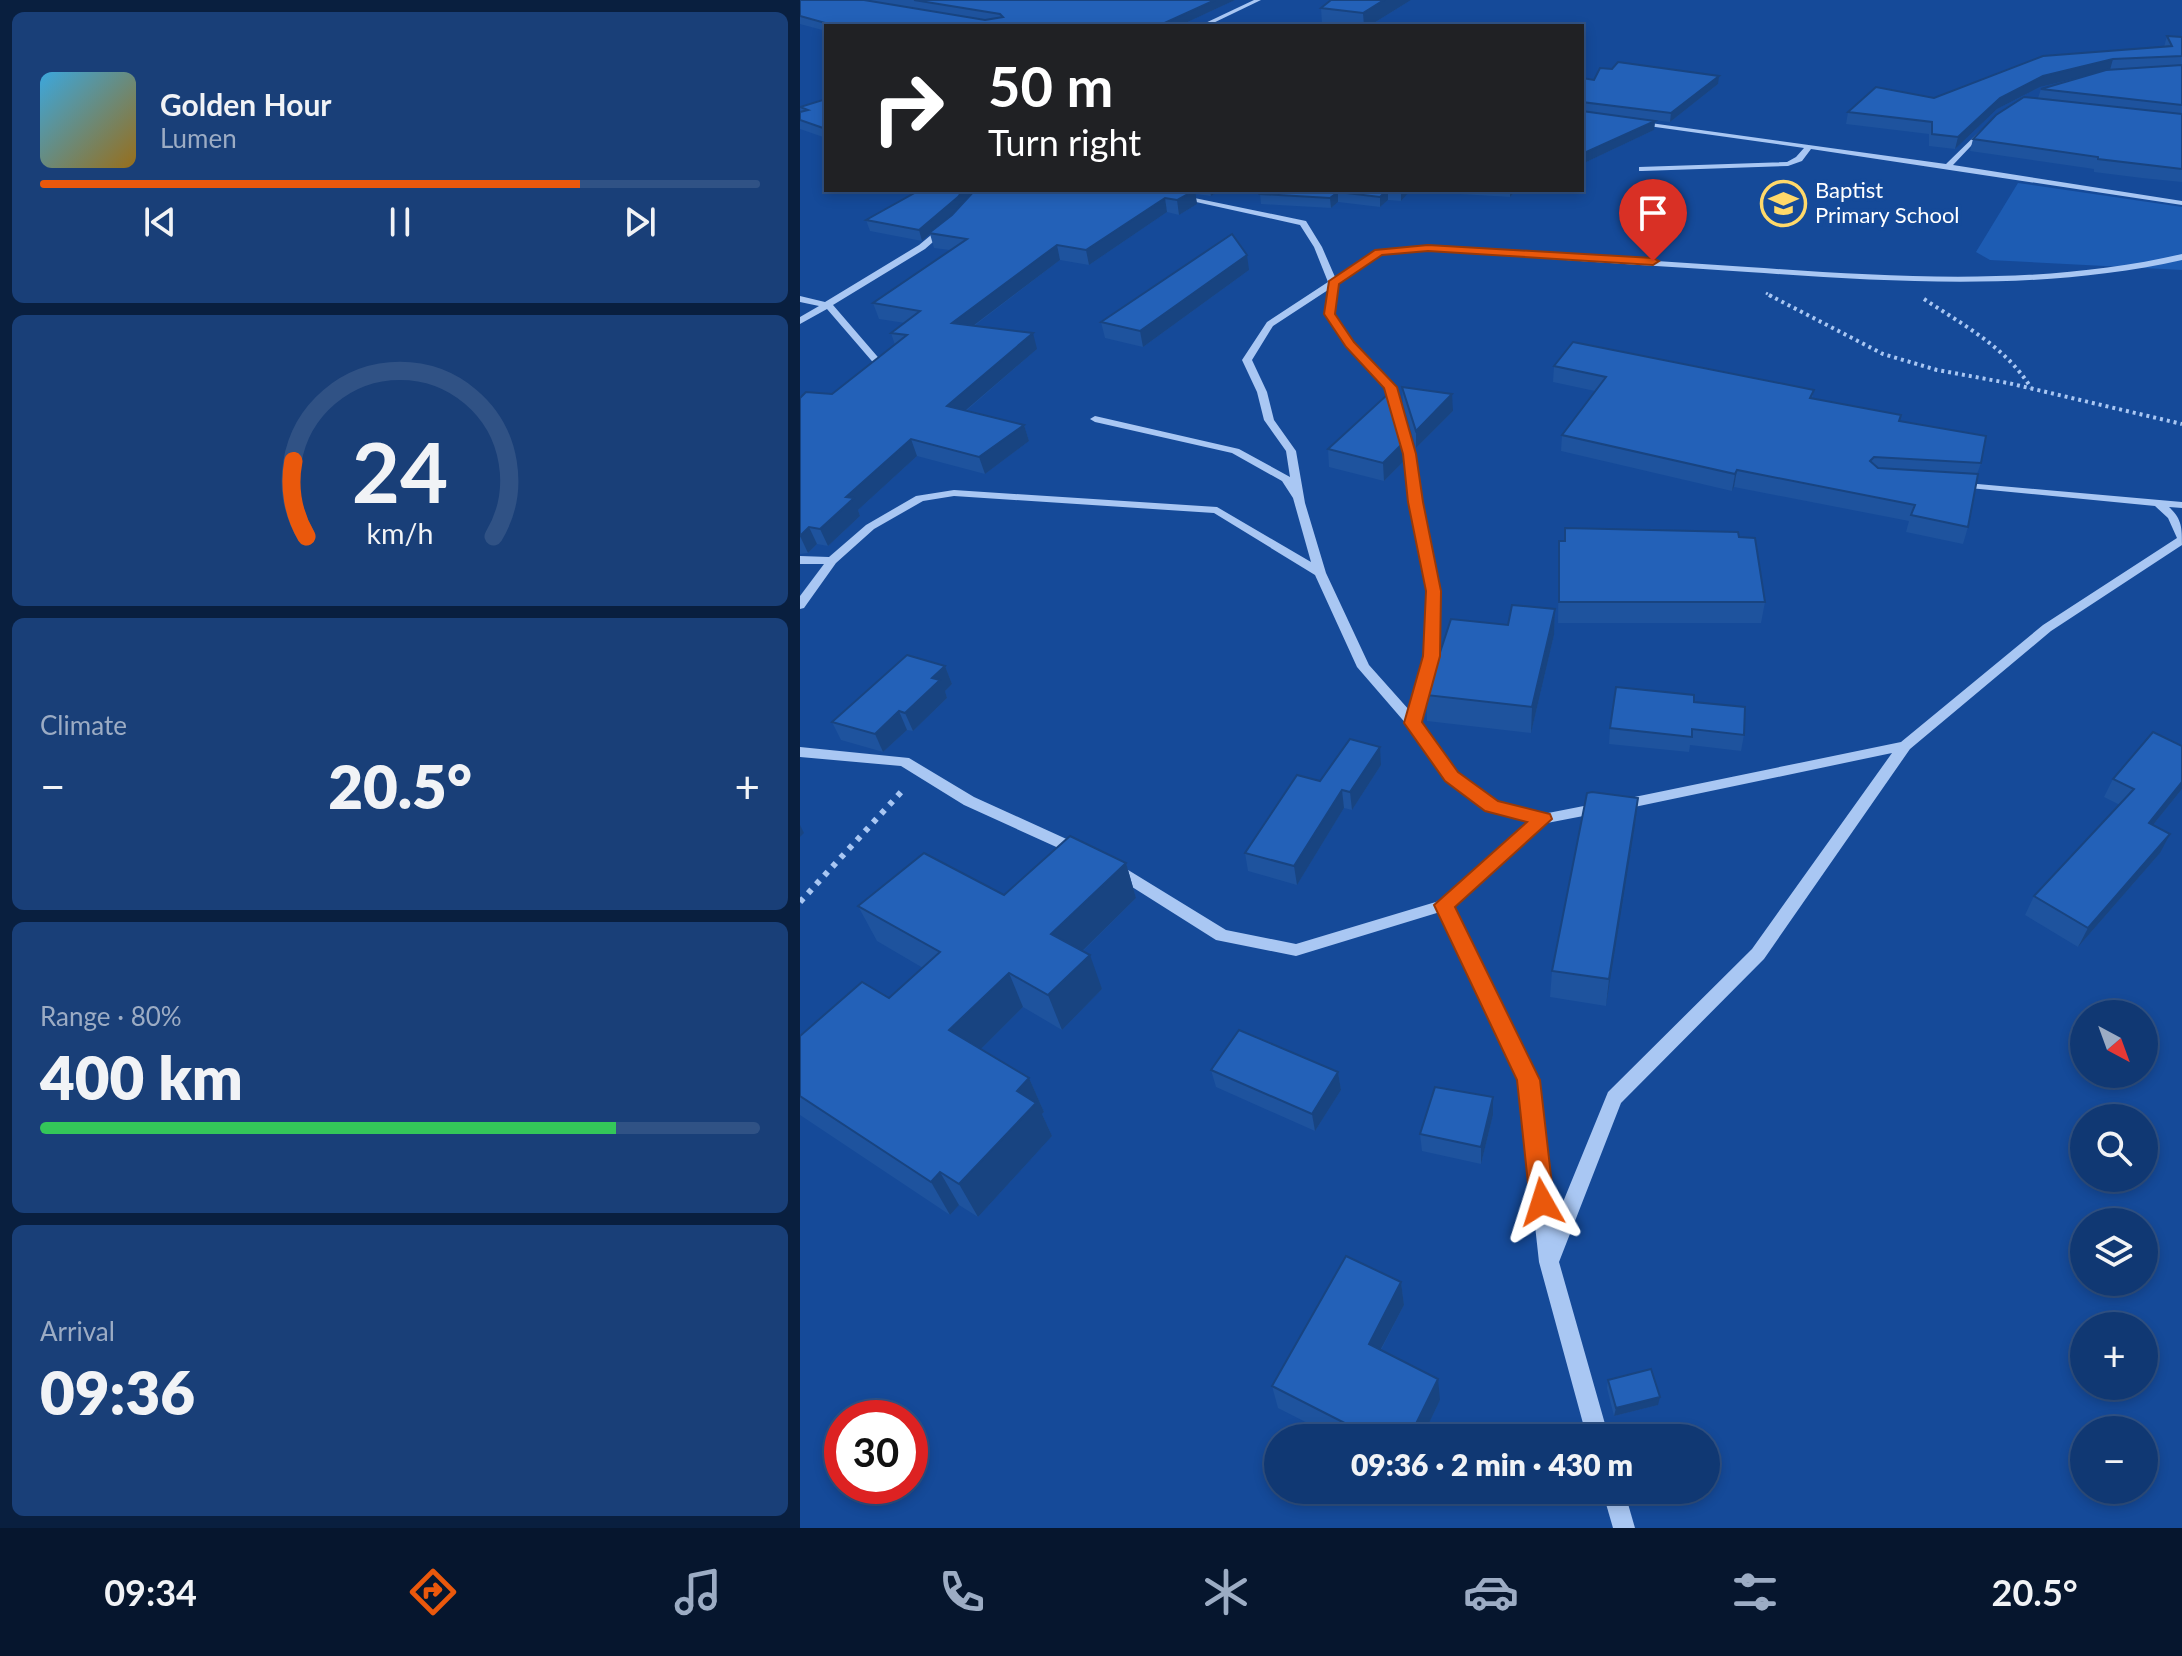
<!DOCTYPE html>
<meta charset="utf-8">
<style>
:root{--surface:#103873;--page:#193f78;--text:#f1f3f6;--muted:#9cacc4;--line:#305285;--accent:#ea580c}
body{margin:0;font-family:Lato,sans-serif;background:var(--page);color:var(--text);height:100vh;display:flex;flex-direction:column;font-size:30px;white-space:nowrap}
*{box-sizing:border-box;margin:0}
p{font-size:26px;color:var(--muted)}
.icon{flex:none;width:44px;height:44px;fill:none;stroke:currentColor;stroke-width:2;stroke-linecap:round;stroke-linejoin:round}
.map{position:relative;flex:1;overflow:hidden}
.panel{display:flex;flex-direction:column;gap:12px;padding:12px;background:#091f3f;width:800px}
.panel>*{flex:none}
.hud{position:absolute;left:24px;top:24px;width:760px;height:168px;border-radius:0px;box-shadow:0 4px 12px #0003,0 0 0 2px var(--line);background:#202124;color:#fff;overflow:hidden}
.needle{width:52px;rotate:139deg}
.tools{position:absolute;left:1270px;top:1000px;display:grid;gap:16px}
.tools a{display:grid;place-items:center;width:88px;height:88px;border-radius:50%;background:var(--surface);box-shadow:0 4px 12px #0003,0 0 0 2px var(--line);font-size:40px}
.speed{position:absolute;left:24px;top:1400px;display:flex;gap:16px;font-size:40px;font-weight:700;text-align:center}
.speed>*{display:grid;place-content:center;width:104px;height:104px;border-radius:50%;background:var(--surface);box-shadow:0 4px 12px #0003,0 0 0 2px var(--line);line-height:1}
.speed .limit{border:12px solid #d22;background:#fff;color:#111}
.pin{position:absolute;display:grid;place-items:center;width:68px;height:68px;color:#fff;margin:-82px -34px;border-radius:50% 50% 50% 0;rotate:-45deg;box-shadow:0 0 8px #0007}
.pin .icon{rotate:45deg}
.me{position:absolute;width:88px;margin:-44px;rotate:354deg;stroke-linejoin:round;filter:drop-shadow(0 0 6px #0008)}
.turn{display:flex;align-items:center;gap:28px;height:168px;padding:0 32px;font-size:36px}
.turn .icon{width:104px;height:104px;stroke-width:2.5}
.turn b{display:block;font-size:56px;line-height:68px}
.big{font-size:60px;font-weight:800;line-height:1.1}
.panel .widget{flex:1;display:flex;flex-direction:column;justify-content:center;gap:12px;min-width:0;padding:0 28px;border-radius:12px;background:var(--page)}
.panel .dial{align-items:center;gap:0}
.dial svg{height:208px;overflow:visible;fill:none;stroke:var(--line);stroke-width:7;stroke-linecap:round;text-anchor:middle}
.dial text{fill:var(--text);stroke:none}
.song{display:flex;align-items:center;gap:24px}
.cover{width:96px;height:96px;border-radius:12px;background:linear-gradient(135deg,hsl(200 70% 55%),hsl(40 70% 35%))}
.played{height:8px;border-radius:4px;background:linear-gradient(90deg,var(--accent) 75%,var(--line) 75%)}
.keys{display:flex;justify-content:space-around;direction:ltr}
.heat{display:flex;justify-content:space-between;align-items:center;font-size:44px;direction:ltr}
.charge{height:12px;border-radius:6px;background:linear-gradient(90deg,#34c759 80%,var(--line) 0)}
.trip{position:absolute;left:464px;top:1424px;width:456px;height:80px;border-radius:40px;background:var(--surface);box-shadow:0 4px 12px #0003,0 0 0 2px var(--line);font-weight:800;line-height:80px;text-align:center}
.tabs{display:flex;height:128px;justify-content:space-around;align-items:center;background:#06162e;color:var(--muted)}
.tabs .icon{width:56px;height:56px}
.tabs .current{color:var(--accent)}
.tabs b{font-size:36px;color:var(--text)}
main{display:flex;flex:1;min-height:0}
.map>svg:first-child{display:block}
.green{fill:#1d5cb3}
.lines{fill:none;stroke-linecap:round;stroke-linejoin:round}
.path-far2{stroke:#a9c7f3;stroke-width:3;stroke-dasharray:2 3;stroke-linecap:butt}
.path-far1{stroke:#a9c7f3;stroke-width:4;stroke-dasharray:3 4;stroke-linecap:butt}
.path{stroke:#a9c7f3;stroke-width:6;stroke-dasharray:5 7;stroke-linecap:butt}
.minor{fill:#a9c7f3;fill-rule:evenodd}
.wall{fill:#1e539e}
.shaded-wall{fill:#184481}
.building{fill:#2361b8;stroke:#184481;stroke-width:2}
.route{fill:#ea580c;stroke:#983908;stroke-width:2}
.labels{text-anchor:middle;stroke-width:8;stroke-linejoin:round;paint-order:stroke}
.far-poi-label{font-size:22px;fill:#fff;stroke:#154a99;text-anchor:start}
</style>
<main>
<section class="panel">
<div class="widget">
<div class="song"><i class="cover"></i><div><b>Golden Hour</b><p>Lumen</p></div></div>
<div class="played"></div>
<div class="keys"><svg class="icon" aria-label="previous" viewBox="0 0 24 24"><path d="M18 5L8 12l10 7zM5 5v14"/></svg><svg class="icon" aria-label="pause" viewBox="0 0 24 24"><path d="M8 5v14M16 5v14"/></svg><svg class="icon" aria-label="next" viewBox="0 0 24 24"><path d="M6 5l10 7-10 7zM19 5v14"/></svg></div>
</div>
<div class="widget dial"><svg viewBox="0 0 100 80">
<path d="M14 69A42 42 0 1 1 86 69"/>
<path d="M14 69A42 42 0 0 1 9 40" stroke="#ea580c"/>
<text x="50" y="56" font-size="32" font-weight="700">24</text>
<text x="50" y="72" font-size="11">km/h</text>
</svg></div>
<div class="widget"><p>Climate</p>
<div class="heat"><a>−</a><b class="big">20.5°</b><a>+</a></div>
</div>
<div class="widget"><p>Range · 80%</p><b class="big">400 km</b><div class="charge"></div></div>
<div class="widget"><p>Arrival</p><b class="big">09:36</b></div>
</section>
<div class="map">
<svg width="1382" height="1528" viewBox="0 0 1382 1528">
<rect width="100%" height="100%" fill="#154a99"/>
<polygon class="green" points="1218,183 1382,207 1382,270 1190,260 1176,252"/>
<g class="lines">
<polyline class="path-far2" points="966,293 973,297"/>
<g class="path-far1">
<polyline points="969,295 1083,354 1137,370 1208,383 1382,424"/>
<path d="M1124 299C1163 325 1206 347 1231 388"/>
</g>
<polyline class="path" points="0,902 103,790"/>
<g class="minor">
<polygon points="454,0 461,0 407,26 399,26"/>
<polygon points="836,121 1146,164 1186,125 1188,128 1153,165 1382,201 1382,205 1011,149 1002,161 988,166 842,171 839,171 839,167 987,162 996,157 1004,148 834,124"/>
<path d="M375 194 506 221 522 247 535 277 576 250 628 246C735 253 841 260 948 267 1092 277 1240 287 1382 254V260C1240 292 1092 282 948 272 841 265 735 258 628 250L581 254 537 283 534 314 554 343 595 387 615 454 621 502 639 591 638 656 620 723 657 772 697 802 743 814 799 803 804 804 806 808 804 812 799 813 747 823 653 907 737 1080 754 1224 808 1092 952 949 1092 753 820 810 815 809 813 805 815 801 1101 742 1243 625 1377 538 1368 518 1355 506 1159 487 1154 484 1155 482 1382 502V508L1369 507C1382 519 1382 528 1382 545L1251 631 1110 749 964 959 821 1103 759 1262 809 1438H787L739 1262 719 1080 640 912 496 956 416 940 310 873 307 869 310 865H320L426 930 496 944 639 901 731 821 687 810 647 780 608 726 557 667 515 575 414 513 154 496 123 501 74 529 36 563 4 608 0 609V596L24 564H0V556L29 557 66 525 116 496 154 490 417 507 511 562 493 498 482 481 432 453 295 422 290 419 295 416 439 449 490 477 486 451 464 420 457 392 442 360 467 322 528 282 514 247 500 225 378 198 374 196ZM528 290 526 314 547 347 585 388 605 454 609 502 627 591 626 656 610 711 569 665 526 573 505 503 496 451 474 420 467 392 452 360 473 326Z"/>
<polygon points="142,226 149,228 125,249 33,305 83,363 83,367 77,367 27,309 0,324 0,317 19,306 0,302 0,296 25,302 119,245"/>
<polygon points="0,747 109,758 174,797 284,847 286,851 284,855 274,855 164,805 101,766 0,757"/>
<polygon points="802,1490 824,1490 835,1528 813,1528"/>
</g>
</g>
<g class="wall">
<polygon points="0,0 435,0 379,26 26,26 26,31 0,24"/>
<polygon points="611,0 569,26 538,26 522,24 521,8"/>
<polygon points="1367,36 1382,37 1382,182 1342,178 1294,172 1294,169 1170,151 1173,139 1238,98 1241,89 1294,74 1240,87 1197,109 1155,149 1129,146 1129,134 1046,124 1048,112 1134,98 1364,47"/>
<polygon points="782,78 794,80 918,84 870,122 827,117 855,121 854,130 782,164"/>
<polygon points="26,99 26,138 0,129 0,112 1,112 0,107"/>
<polygon points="175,190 421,190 411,196 395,194 397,204 379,215 367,212 289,265 260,260 174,326 237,349 166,411 224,425 229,441 185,474 117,456 58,510 60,516 28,546 17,544 8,553 0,554 0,398 32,394 95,345 91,333 105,323 79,319 73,303 150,250 134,248 130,234 122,241 70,231 66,220"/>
<polygon points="463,190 717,190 710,197 610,191 601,201 588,200 580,207 538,202 531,208 461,204 460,194"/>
<polygon points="449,270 343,347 305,338 301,322"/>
<polygon points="754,366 1014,390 1012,399 1100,421 1181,463 1177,474 1168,527 1163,544 1106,532 1109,521 934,487 932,491 761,451 762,435 795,391 753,382"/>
<polygon points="602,387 653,411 616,448 603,404"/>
<polygon points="528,449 603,462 584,481 529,467"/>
<polygon points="765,528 965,602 961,623 758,623 759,541 764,541"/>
<polygon points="755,609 754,635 731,733 627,721 626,695 708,625"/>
<polygon points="145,666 152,684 145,691 147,698 113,731 107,730 83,752 41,740 32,722"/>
<polygon points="894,702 944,735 941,751 890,745 889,752 809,744 810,728"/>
<polygon points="1382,746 1382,789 1353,825 1360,853 1278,947 1225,915 1234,896 1320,805 1304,797 1313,779"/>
<polygon points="581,765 552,810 544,808 497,885 448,871 445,853 520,781"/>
<polygon points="838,798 835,825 806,1006 750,997 752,971"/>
<polygon points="326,863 336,898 283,951 302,989 262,1030 223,1007 181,1049 229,1078 244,1112 242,1114 252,1136 178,1217 159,1205 150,1215 0,1115 0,1036 89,998 123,968 77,941 58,906 204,895"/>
<polygon points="411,1070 538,1072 541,1090 515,1131 416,1087"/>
<polygon points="693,1097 693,1115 681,1164 622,1151 620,1134"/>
<polygon points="601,1282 604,1305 581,1350 640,1400 622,1438 537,1438 478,1408 472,1386"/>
<polygon points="808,1380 858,1405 814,1416 807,1388"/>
</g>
<g class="shaded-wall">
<polygon points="415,0 435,0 379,26 358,26"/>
<polygon points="584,0 611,0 569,26 564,26 563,13"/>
<polygon points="1313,59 1310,70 1240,87 1197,109 1155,149 1158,137 1200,98 1243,76"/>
<polygon points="919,76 918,84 870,122 871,113"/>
<polygon points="855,121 854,130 782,164 782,154"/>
<polygon points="163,190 174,190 161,207 122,241 119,230"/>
<polygon points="395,190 397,204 379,215 377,200"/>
<polygon points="410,190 421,190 411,196"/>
<polygon points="588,190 588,200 580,207 580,197"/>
<polygon points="601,190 610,191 601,201"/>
<polygon points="710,190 717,190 710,197"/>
<polygon points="538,192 538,202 531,208 530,198"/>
<polygon points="365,198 367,212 289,265 286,250"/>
<polygon points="257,245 260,260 157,338 152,323"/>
<polygon points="447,255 449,270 343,347 340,331"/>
<polygon points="233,333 237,349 152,422 147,406"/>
<polygon points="652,394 653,411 616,448 616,431"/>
<polygon points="224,425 229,441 185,474 179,457"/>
<polygon points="111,439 117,456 58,510 60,516 28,546 20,529 46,497"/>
<polygon points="602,444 603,462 584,481 583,463"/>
<polygon points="937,470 934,487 932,491 935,474"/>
<polygon points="9,527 17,544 8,553 0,536"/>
<polygon points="755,609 754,635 731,733 732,707"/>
<polygon points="145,666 152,684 145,691 147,698 113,731 105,713 132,678"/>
<polygon points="99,711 107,730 83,752 75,734"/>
<polygon points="580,747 581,765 552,810 550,792"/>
<polygon points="1382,782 1382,789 1340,841 1349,823"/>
<polygon points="542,790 544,808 497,885 494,866"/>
<polygon points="838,798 835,825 806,1006 809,979"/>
<polygon points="0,825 4,833 0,837"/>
<polygon points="1370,834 1360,853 1278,947 1288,928"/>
<polygon points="326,863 336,898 264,969 251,934"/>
<polygon points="290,955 302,989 262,1030 248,995"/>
<polygon points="209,973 223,1007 166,1064 149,1030"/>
<polygon points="538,1072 541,1090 515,1131 512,1114"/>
<polygon points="229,1078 244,1112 242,1114 252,1136 178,1217 159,1184 217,1091"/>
<polygon points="693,1097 693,1115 681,1164 681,1147"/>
<polygon points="140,1172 159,1205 150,1215 131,1182"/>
<polygon points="601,1282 604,1305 572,1366 569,1344"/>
<polygon points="638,1379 640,1400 622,1438 609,1438"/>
<polygon points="860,1397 858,1405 814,1416 816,1408"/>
</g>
<g class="building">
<polygon points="0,0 64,0 185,20 203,17 200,14 114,0 415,0 358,26 36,26 0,16"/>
<polygon points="531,0 584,0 563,13 521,8"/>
<polygon points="1367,36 1382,37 1382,56 1313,59 1243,76 1200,98 1158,137 1132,134 1132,122 1048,112 1076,87 1134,98 1243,56 1372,46"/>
<polygon points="818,62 919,76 871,113 782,102 782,78 794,80 800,68 812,69"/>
<polygon points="1382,65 1382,105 1241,89 1306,70"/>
<polygon points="1224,97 1382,114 1382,169 1298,159 1298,157 1173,139 1196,115"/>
<polygon points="26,99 26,129 0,120 0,112 8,110 0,107"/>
<polygon points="782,111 855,121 782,154"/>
<polygon points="120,190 163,190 158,197 119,230 66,220"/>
<polygon points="175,190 395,190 377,200 365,198 286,250 257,245 152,323 233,333 147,406 224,425 179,457 111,439 46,497 54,498 20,529 9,527 0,536 0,398 6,392 32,394 107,335 91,333 120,311 73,303 167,239 129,233 152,215"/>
<polygon points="463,190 587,190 580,197 538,192 530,198 460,194"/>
<polygon points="432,234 447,255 340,331 301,322"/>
<polygon points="773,342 1014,390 1010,398 1101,415 1099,421 1186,436 1181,463 1074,457 1070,461 1078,468 1178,474 1168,527 1111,515 1115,505 937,470 935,474 762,435 806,377 754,366"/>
<polygon points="602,387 652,394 616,431"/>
<polygon points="588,394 602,444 583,463 528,449"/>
<polygon points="765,528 938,532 939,537 955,538 965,602 759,602 759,541 765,541"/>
<polygon points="712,605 755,609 732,707 626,695 651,619 708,625"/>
<polygon points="107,655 145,666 132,678 140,680 105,713 99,711 75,734 32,722"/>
<polygon points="816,687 894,695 894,702 945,707 944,735 892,729 892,737 810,728"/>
<polygon points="1353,732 1382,746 1382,782 1349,823 1370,834 1288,928 1234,896 1334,789 1313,779"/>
<polygon points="550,739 580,747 550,792 542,790 494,866 445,853 497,775 520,781"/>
<polygon points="792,792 838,798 809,979 752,971 787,793"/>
<polygon points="270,836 326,863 251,934 290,955 248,995 209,973 149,1030 229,1078 217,1091 236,1103 159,1184 140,1172 131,1182 0,1096 0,1036 62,982 89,998 140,952 58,906 124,853 204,895"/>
<polygon points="439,1030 538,1072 512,1114 411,1070"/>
<polygon points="635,1087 693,1097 681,1147 620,1134"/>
<polygon points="546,1256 601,1282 569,1344 638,1379 609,1438 574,1438 472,1386"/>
<polygon points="851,1369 860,1397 816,1408 808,1380"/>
</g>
<polygon class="route" points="628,245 853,258 859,261 853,265 628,251 582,255 539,284 535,314 554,342 597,387 616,454 623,502 641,591 640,656 622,722 658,772 698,801 750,814 752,819 655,907 740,1080 754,1202 751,1210 742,1213 733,1210 730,1202 717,1080 634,905 727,822 685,811 645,781 604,723 623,656 626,591 608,502 603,454 584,388 546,347 524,314 529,281 575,250"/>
<defs>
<symbol id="school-ring" viewBox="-11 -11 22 22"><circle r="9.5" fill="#154a99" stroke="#ffd96a" stroke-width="1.5"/><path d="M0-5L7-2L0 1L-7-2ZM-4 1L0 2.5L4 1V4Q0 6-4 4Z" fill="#ffd96a"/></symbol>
</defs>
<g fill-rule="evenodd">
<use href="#school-ring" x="958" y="178" width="51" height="51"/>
</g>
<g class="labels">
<g class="far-poi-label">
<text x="1015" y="198">Baptist<tspan x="1015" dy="25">Primary School</tspan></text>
</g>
</g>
</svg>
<div class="tools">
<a><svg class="needle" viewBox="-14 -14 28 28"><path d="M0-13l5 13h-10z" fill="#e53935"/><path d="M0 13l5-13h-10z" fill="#9cacc4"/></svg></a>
<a><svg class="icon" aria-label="search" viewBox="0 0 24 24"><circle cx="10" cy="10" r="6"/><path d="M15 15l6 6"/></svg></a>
<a><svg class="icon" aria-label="layers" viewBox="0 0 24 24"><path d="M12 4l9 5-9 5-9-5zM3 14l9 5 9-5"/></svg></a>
<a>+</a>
<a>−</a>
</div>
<div class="speed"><div class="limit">30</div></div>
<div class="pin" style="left:853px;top:261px;background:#d93025"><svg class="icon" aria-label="arrive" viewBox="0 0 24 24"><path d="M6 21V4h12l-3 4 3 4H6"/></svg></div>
<svg class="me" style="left:742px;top:1202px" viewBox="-20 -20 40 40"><path d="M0-17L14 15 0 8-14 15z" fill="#ea580c" stroke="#fff" stroke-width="4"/></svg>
<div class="trip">09:36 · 2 min · 430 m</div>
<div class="hud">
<div class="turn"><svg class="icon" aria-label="right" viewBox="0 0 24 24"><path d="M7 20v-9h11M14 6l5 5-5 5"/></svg><div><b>50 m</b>Turn right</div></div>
</div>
</div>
</main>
<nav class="tabs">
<b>09:34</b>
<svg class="icon current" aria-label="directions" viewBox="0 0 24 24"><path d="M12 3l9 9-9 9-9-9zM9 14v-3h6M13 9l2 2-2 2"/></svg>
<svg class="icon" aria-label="music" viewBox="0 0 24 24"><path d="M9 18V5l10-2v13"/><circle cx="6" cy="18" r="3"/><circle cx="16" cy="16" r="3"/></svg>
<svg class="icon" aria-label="phone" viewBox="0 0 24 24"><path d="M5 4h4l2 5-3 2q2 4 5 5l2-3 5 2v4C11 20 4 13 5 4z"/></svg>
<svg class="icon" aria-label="climate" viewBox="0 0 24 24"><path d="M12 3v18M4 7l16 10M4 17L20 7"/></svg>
<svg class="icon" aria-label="car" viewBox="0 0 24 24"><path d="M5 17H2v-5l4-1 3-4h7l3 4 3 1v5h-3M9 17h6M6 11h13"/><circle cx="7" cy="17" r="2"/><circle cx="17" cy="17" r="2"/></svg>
<svg class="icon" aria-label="filters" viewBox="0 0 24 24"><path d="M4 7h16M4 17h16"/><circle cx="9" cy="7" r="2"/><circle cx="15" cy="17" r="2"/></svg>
<b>20.5°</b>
</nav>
